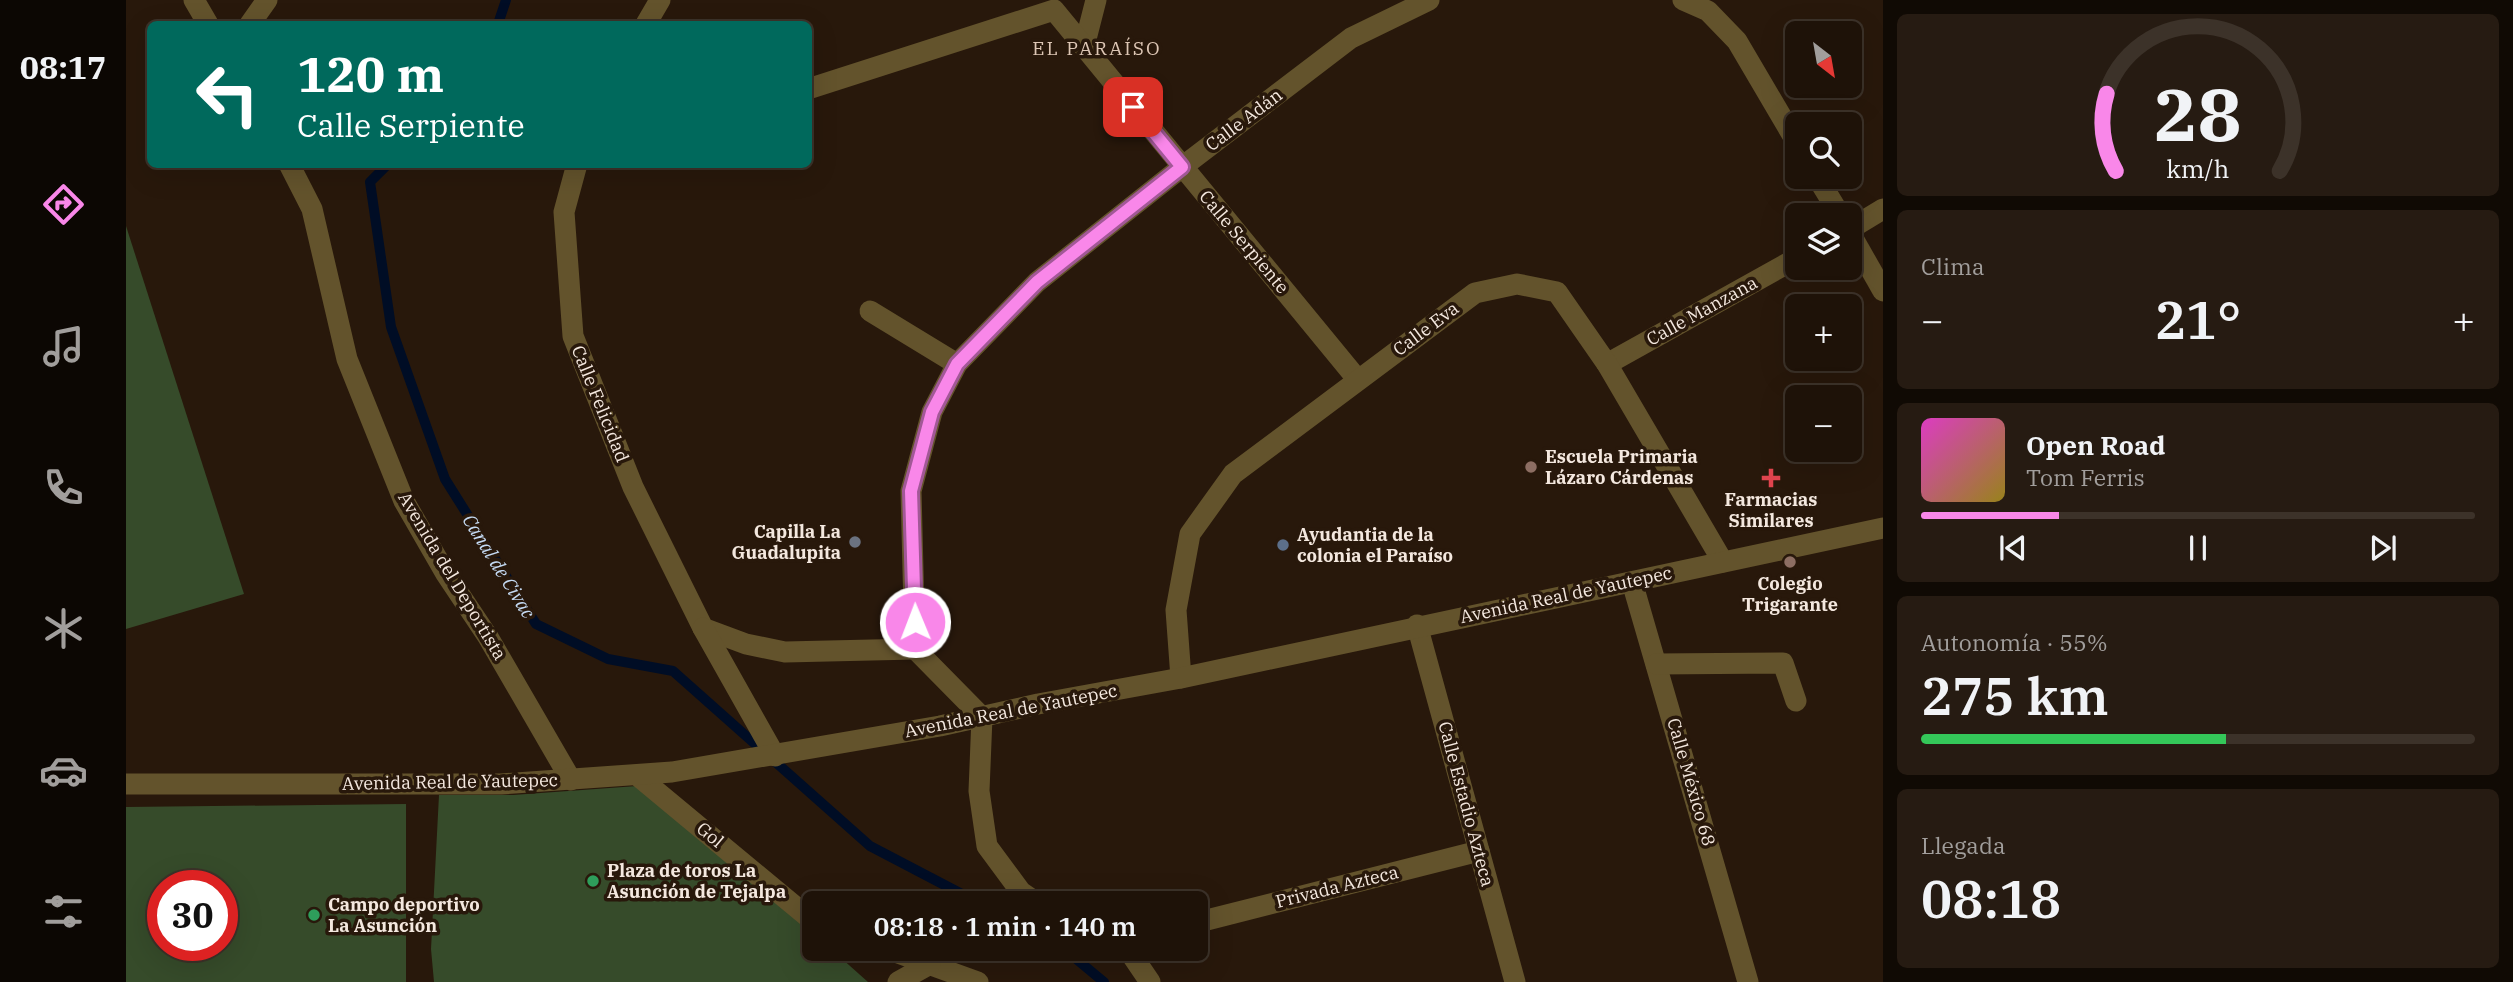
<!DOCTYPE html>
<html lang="es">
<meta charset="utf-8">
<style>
:root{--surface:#1e1208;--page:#261b12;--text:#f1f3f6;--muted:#a19e9c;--line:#3c3229;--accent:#f987e9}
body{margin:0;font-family:"IBM Plex Serif",serif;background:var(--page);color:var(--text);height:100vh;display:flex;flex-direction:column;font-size:26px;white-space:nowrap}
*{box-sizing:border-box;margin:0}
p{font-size:23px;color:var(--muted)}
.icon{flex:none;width:38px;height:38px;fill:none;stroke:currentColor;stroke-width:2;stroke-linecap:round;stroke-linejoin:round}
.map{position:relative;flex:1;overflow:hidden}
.drawer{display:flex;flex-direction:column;gap:14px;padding:14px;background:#100a04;width:630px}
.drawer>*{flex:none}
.hud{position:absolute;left:21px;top:21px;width:665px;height:147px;border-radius:10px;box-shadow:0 7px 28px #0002,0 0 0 2px var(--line);background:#00695c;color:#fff;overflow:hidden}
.needle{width:46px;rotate:149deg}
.controls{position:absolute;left:1659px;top:21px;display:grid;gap:14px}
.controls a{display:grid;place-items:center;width:77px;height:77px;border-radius:10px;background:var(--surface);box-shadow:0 7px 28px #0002,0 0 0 2px var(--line);font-size:35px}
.speed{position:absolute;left:21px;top:870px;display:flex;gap:14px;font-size:35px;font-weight:700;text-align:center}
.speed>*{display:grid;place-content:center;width:91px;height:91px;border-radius:50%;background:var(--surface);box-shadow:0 7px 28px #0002,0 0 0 2px var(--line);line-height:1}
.speed .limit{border:10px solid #d22;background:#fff;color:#111}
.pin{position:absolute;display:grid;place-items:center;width:60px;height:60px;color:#fff;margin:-30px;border-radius:14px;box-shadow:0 4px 10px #0006}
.me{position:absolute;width:77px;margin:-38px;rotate:359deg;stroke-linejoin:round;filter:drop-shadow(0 0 5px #0008)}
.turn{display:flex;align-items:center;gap:24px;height:147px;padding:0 35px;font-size:32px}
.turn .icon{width:91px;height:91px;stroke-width:2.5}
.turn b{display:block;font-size:49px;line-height:60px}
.big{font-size:52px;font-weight:600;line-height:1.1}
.drawer .card{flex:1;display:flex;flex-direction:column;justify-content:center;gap:10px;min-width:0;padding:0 24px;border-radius:10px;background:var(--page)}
.drawer .dial{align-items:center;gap:0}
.dial svg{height:182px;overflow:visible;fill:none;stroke:var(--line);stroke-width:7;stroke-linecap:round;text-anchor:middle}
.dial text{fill:var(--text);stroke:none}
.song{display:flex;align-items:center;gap:21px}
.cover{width:84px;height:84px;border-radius:10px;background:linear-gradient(135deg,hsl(310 70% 55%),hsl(50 70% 35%))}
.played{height:7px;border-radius:4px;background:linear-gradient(90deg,var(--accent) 25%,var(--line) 25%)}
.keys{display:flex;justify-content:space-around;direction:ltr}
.heat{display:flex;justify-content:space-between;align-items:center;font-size:38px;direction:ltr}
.charge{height:10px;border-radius:5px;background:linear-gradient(90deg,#34c759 55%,var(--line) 0)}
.trip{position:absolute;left:676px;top:891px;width:406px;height:70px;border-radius:10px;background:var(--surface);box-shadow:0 7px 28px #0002,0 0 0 2px var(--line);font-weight:600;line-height:70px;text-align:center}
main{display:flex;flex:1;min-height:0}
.tab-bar{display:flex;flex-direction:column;width:126px;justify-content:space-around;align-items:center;background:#0c0703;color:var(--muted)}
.tab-bar .icon{width:49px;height:49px}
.tab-bar .active{color:var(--accent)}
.tab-bar b{font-size:32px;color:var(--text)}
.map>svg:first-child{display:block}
.green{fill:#364b2a;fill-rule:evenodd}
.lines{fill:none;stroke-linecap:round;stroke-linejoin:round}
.stream{stroke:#000d25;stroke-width:10}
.minor{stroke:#63532c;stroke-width:21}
.route-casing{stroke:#a25897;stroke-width:18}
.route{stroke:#f987e9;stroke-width:12}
.education-dot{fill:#8d6e63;stroke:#28180b;stroke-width:2.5}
.health-dot{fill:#e0444e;stroke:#28180b;stroke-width:2.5}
.worship-dot{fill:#6b7280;stroke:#28180b;stroke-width:2.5}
.service-dot{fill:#5c6f8a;stroke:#28180b;stroke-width:2.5}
.leisure-dot{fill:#2e9e5b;stroke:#28180b;stroke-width:2.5}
.labels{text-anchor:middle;stroke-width:7;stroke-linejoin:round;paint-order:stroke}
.street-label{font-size:18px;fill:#f4e8df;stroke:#28180b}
.poi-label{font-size:18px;font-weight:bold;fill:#f4e8df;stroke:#28180b;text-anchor:start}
.neighbourhood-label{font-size:19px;letter-spacing:2px;fill:#ddc6b5;stroke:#28180b}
.water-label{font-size:19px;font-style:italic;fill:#c4d9f2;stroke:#28180b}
</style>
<main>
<nav class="tab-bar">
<b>08:17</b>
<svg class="icon active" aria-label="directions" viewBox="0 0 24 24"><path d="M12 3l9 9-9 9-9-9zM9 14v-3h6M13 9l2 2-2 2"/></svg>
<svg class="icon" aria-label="music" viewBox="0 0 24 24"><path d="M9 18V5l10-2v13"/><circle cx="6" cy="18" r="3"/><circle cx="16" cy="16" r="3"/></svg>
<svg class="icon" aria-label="phone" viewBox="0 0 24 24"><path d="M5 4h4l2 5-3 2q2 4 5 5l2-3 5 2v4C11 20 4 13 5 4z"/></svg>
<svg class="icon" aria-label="climate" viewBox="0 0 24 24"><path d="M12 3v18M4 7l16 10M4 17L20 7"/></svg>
<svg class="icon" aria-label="car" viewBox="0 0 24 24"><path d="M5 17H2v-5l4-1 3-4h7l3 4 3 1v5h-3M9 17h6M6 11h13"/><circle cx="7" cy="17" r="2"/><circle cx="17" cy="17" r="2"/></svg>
<svg class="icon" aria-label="filters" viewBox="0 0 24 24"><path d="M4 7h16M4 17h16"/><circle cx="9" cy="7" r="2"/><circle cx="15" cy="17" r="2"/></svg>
</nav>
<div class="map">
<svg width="1757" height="982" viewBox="0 0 1757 982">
<rect width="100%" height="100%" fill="#28180b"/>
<g class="green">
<polygon points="0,226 118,594 0,629"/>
<polygon points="511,786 688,933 688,948 705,949 742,982 308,982 305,949 313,795 387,795"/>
<path d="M280 804V982H0V807ZM37 886H96V945H37Z"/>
</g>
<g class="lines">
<g class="stream">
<polyline points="372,24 380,0"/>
<polyline points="262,164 244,182 265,327 319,479 410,624 482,659 547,671 744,846 853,903"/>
<polyline points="937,948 978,982"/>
</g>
<g class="minor">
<polyline points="68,0 82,24"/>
<polyline points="1557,0 1582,11 1611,41 1671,143"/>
<polyline points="124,24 141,0"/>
<polyline points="520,24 534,0"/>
<polyline points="958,47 970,0"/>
<polyline points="682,89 928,10 1232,380"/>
<polyline points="163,164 186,209 221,359 278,501 320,574 362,637 445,780"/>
<polyline points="451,164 438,212 447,336 507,487 577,628 620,644 659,652 789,649"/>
<polyline points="1691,177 1714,215"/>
<polyline points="1724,229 1757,209"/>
<polyline points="1724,233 1757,291"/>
<polyline points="744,311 831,364"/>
<polyline points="1481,364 1671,258"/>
<polyline points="1506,582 1622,982"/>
<polyline points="1291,625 1389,982"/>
<polyline points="577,628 649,756"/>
<polyline points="1530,664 1657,663 1670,701"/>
<polyline points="1055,678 1050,610 1064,534 1107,474 1349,293 1391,284 1431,292 1481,364 1597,562"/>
<polyline points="512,776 688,922"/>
<polyline points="0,784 375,784 546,772 814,726 912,704 1055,678 1757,528"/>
<polyline points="911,903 895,892 861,846 853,791 856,717 789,649 785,491 806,412 831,364 911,282 1056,167 1225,38 1303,0"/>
<polyline points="1069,923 1353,851"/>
<polyline points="758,948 852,982"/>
<polyline points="1001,948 1024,982"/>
<polyline points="772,982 804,964"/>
</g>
</g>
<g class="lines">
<defs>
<polyline id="route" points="789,622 785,491 806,412 831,364 911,282 1056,167 1007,107"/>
</defs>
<use href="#route" class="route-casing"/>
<use href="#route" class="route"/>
</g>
<g class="education-dot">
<circle cx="1405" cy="467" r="7"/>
<circle cx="1664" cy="562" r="7"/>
</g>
<path class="health-dot" d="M1641.5 467.5h7v7h7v7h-7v7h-7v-7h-7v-7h7z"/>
<circle class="worship-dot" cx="729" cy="542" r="7"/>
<circle class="service-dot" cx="1157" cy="545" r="7"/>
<g class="leisure-dot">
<circle cx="467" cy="881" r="7"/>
<circle cx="188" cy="915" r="7"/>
</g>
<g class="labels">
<g class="street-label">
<text transform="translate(1118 120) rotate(-37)" y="6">Calle Adán</text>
<text transform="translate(1118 242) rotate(50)" y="6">Calle Serpiente</text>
<text transform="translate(1576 311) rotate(-29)" y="6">Calle Manzana</text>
<text transform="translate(1300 329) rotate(-37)" y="6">Calle Eva</text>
<text transform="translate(474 404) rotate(68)" y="6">Calle Felicidad</text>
<text transform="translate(326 576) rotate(59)" y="6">Avenida del Deportista</text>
<text transform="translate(1440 595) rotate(-12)" y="6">Avenida Real de Yautepec</text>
<text transform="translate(885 711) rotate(-11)" y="6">Avenida Real de Yautepec</text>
<text transform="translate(324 782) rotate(-1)" y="6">Avenida Real de Yautepec</text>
<text transform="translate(1565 782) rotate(74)" y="6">Calle México 68</text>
<text transform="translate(1340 804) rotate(75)" y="6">Calle Estadio Azteca</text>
<text transform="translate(584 835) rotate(40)" y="6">Gol</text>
<text transform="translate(1211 887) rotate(-14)" y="6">Privada Azteca</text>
</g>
<g class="poi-label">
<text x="1419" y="463">Escuela Primaria<tspan x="1419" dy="21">Lázaro Cárdenas</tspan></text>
<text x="1645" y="506" text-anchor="middle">Farmacias<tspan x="1645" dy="21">Similares</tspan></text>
<text x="715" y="538" text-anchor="end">Capilla La<tspan x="715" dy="21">Guadalupita</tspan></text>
<text x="1171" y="541">Ayudantia de la<tspan x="1171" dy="21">colonia el Paraíso</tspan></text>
<text x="1664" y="590" text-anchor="middle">Colegio<tspan x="1664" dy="21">Trigarante</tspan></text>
<text x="481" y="877">Plaza de toros La<tspan x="481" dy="21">Asunción de Tejalpa</tspan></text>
<text x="202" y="911">Campo deportivo<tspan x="202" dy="21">La Asunción</tspan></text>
</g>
<g class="neighbourhood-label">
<text x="971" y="55">EL PARAÍSO</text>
</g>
<g class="water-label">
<text transform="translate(373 566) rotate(58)" y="7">Canal de Civac</text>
</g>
</g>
</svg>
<div class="controls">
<a><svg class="needle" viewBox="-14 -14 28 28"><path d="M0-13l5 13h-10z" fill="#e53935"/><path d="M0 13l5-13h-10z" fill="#a19e9c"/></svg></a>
<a><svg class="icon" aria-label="search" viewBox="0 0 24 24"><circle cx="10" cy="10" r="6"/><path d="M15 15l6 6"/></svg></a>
<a><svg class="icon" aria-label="layers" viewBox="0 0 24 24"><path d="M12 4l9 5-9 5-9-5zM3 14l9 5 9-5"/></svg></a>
<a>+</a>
<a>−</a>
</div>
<div class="speed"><div class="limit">30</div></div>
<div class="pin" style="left:1007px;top:107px;background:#d93025"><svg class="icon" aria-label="arrive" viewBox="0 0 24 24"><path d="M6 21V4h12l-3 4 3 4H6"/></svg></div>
<svg class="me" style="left:789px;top:622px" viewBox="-20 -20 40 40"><circle r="17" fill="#f987e9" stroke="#fff" stroke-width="3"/><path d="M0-11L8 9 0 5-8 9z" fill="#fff"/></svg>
<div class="trip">08:18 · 1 min · 140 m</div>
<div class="hud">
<div class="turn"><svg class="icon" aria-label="left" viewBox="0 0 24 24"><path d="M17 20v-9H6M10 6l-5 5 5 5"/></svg><div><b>120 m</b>Calle Serpiente</div></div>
</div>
</div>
<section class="drawer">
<div class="card dial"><svg viewBox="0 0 100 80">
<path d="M14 69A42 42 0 1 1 86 69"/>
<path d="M14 69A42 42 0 0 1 10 35" stroke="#f987e9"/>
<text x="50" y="56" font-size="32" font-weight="700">28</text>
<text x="50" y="72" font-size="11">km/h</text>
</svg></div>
<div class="card"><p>Clima</p>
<div class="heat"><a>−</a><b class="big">21°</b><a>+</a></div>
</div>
<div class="card">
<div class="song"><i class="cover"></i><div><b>Open Road</b><p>Tom Ferris</p></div></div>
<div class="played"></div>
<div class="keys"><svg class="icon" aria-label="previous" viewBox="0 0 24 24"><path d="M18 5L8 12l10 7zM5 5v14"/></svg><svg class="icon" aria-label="pause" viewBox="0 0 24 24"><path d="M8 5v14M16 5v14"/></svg><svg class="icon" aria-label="next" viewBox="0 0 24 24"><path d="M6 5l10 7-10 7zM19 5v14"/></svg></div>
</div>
<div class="card"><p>Autonomía · 55%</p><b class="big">275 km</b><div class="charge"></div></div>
<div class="card"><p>Llegada</p><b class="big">08:18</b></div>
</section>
</main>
